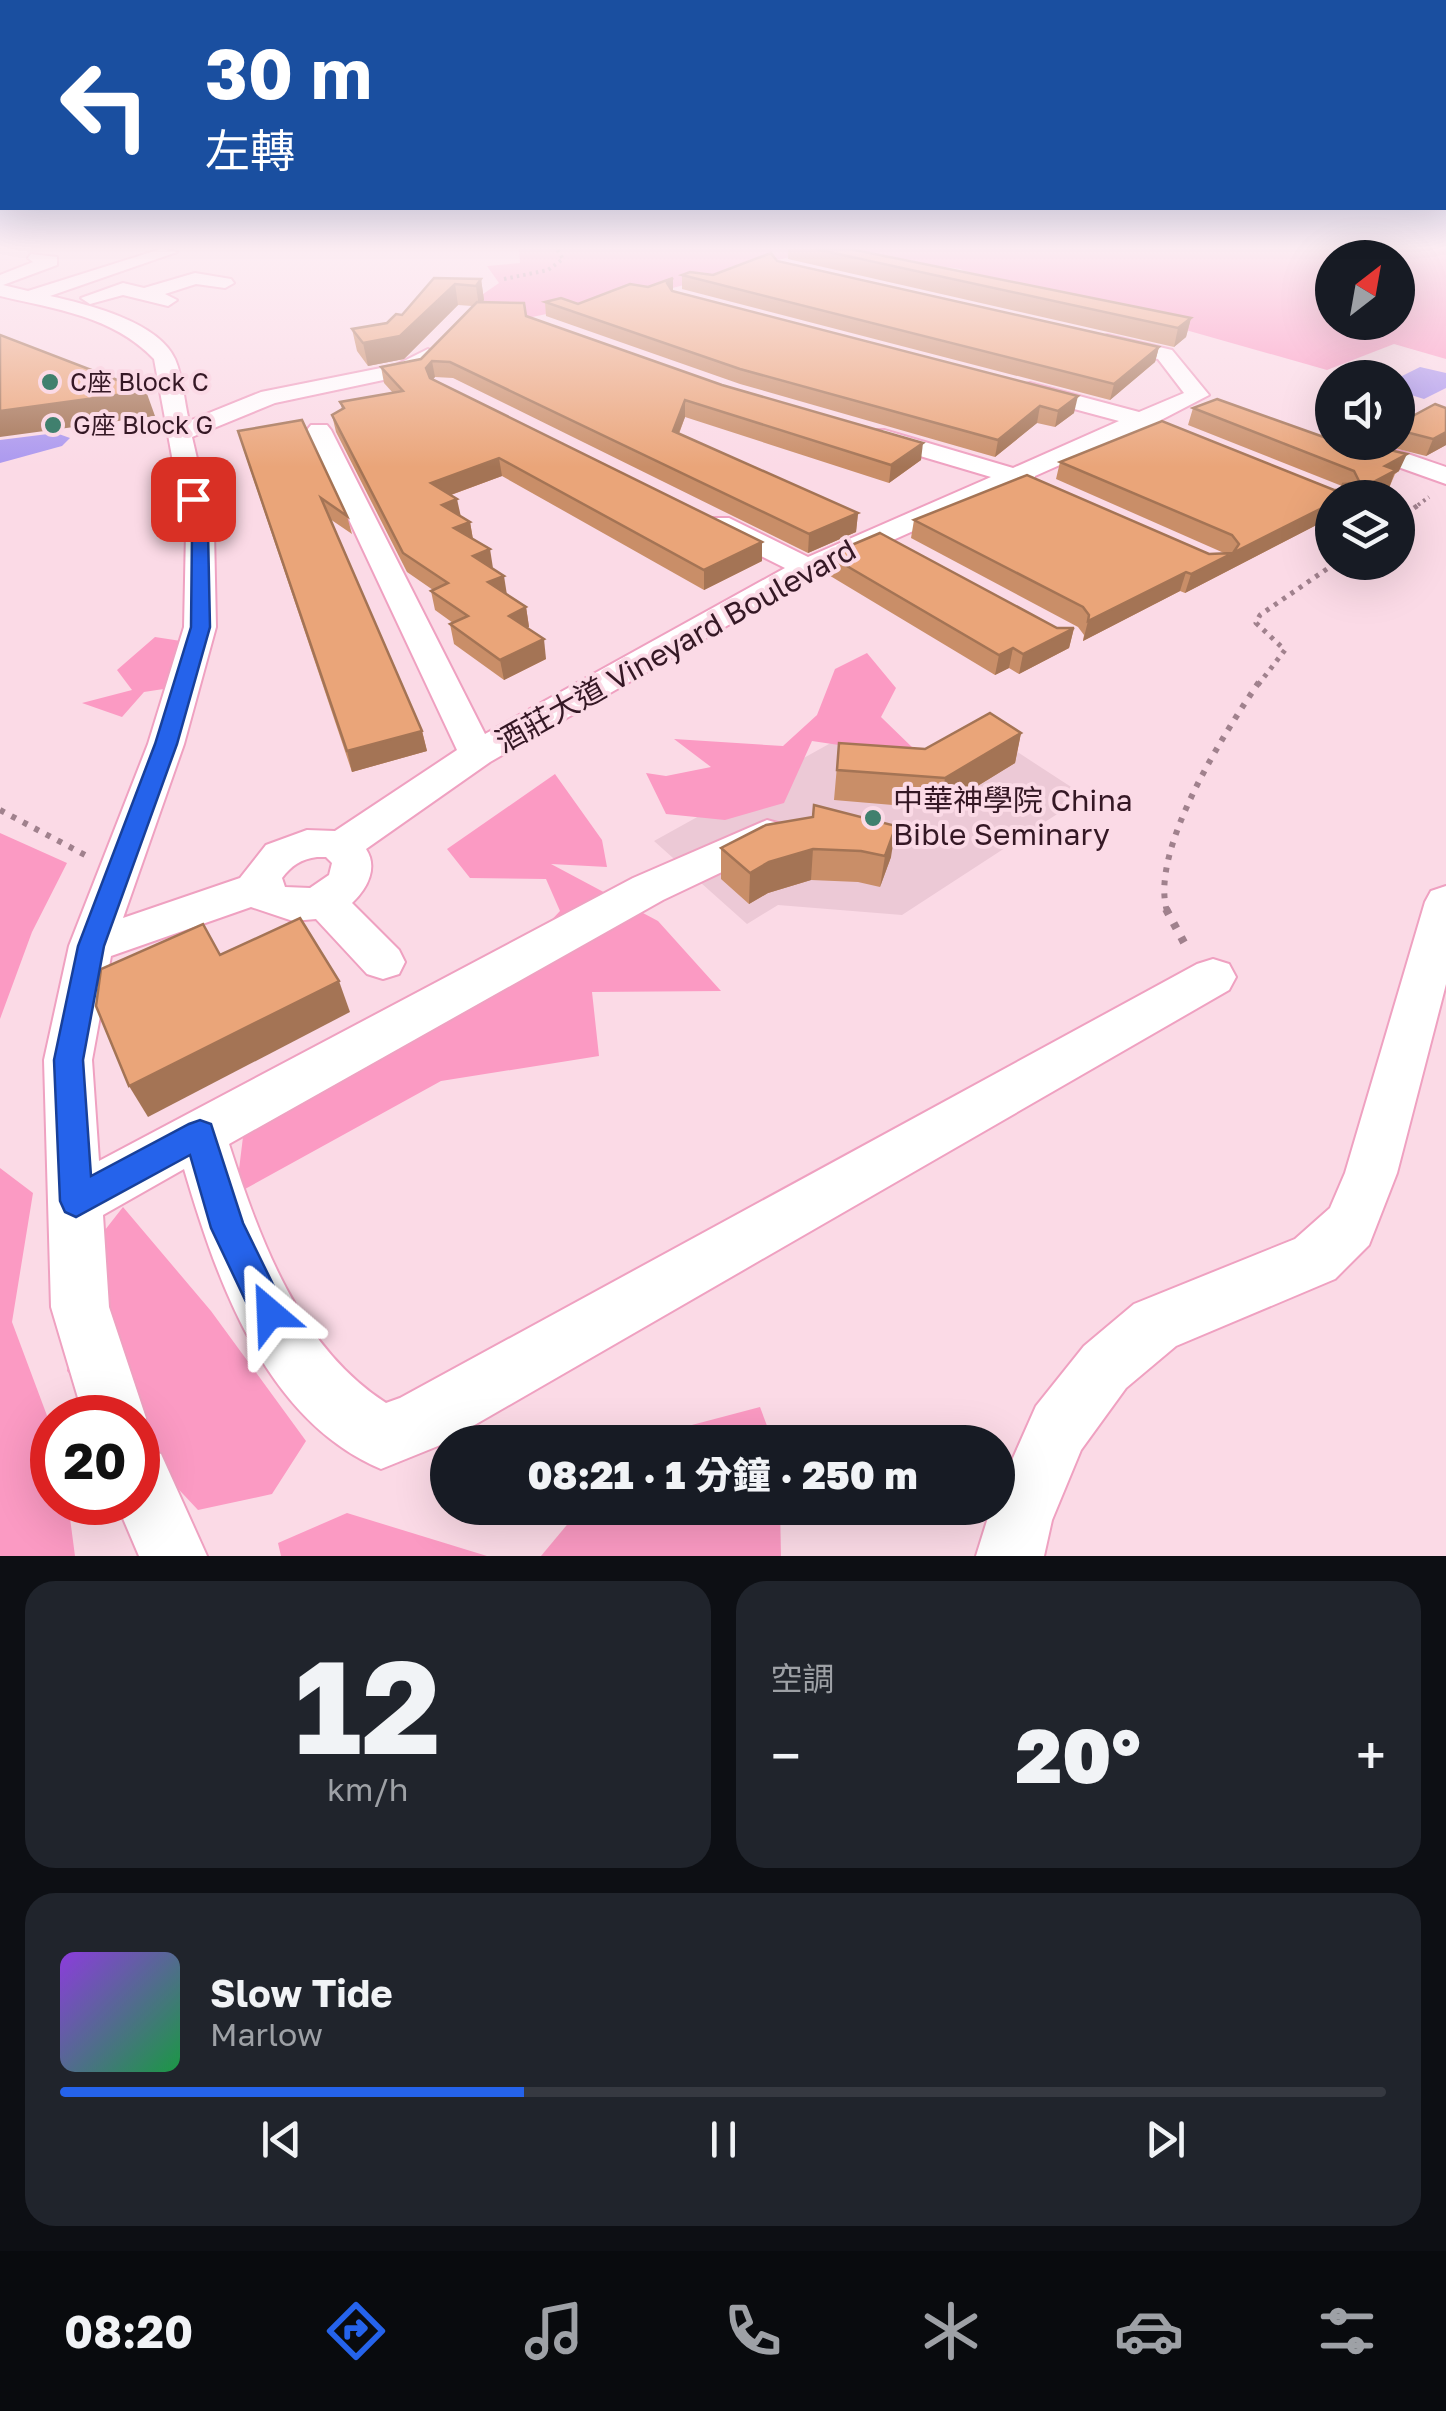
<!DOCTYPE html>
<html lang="zh-TW">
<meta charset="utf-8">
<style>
:root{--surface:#171b24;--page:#20242c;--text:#f1f3f6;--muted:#9ea1a6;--line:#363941;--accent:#2563eb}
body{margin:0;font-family:"Golos Text","Noto Sans TC",sans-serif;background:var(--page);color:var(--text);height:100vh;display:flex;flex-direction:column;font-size:38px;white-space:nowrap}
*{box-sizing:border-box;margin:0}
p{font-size:32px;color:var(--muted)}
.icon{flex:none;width:55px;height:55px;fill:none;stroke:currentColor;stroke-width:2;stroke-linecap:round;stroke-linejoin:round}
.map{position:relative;height:1556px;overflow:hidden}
.sheet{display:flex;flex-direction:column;gap:25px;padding:25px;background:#0d0f14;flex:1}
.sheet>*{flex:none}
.top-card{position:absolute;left:0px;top:0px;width:1448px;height:210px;box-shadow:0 10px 40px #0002;background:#1a4fa0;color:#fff;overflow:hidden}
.needle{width:65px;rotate:31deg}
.buttons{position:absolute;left:1315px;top:240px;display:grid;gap:20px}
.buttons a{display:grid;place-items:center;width:100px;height:100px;border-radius:50%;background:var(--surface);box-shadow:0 10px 40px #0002;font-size:50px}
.speed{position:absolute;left:30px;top:1395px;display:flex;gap:20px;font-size:50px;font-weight:700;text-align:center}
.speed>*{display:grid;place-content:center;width:130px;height:130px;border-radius:50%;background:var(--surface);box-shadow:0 10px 40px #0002;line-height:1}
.speed .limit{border:15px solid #d22;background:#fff;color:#111}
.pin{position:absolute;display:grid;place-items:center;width:85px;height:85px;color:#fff;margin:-42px;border-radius:20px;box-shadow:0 5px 15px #0006}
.me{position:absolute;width:110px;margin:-55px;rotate:334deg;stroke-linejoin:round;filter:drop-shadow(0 0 8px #0008)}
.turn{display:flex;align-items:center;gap:35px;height:210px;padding:0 40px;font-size:45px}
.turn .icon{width:130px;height:130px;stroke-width:2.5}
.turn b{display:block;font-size:70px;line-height:85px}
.big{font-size:75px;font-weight:800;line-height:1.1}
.sheet .tile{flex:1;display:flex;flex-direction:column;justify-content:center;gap:15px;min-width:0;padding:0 35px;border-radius:30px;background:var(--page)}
.sheet .dial{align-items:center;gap:0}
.dial b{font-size:130px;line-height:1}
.song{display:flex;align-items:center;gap:30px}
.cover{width:120px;height:120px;border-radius:15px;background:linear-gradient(135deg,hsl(270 70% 55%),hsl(140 70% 35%))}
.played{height:10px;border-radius:5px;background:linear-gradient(90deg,var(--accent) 35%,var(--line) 35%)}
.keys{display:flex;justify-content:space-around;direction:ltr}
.heat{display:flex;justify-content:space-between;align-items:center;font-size:55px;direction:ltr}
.sheet .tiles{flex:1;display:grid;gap:25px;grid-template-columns:1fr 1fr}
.tile:last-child{grid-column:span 2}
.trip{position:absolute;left:430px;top:1425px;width:585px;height:100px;border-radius:50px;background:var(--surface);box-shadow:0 10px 40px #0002;font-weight:800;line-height:100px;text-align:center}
.tab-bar{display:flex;height:160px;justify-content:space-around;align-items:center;background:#090b0e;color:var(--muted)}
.tab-bar .icon{width:70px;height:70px}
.tab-bar .current{color:var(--accent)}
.tab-bar b{font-size:45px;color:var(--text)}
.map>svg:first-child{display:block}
.built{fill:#ecc9d6}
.green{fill:#fb9ac3;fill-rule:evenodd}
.water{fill:#ab98ef}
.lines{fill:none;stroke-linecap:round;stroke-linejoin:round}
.minor-casing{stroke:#efa1c1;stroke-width:4}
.path-far3{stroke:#a0818d;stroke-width:4;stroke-dasharray:2.5 4;stroke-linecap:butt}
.path-far2{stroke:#a0818d;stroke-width:5;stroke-dasharray:4 6;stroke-linecap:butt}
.path-far1{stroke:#a0818d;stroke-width:6;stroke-dasharray:5 8;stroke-linecap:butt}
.path{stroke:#a0818d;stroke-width:8;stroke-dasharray:6 10;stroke-linecap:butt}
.minor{fill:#fff;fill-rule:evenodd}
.wall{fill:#c98e68}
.shaded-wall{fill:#a47455}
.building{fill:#eaa579;stroke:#a47455;stroke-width:2.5}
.route{fill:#2563eb;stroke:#184099;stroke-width:2.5}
.poi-dot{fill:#40806e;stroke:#fbdae6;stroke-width:4}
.labels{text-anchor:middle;stroke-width:8;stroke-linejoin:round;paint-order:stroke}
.far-poi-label{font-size:25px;fill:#351825;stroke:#fbdae6;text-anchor:start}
.street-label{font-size:30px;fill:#351825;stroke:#fbdae6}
.poi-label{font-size:30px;fill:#351825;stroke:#fbdae6;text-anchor:start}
</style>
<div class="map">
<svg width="1446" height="1556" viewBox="0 0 1446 1556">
<rect width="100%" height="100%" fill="#fbdae6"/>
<polygon class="built" points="856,729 914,768 982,729 1085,796 902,915 778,905 747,924 654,841"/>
<g class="green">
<path d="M519 249H1446V359L1394 344 1327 370 1133 315 1023 295 960 269 816 250 665 290 527 318 476 299 499 283 487 266 520 263ZM1332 258H1398V322H1332Z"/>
<polygon points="155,637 181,641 170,688 144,692 122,717 82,703 132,690 117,670"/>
<polygon points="867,653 896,688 881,717 915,750 913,756 812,741 784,803 725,820 666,814 646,773 666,776 711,767 674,739 783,746 817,715 835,669"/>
<polygon points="555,774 602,840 607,867 551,864 658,921 721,991 592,992 599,1056 441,1081 236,1194 249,1088 467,1010 560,911 546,879 470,878 447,849"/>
<polygon points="0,833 67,863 32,932 0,1019"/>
<polygon points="0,1168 33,1193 12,1322 52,1429 52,1502 68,1503 75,1556 0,1556"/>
<polygon points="123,1207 211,1311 306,1441 272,1494 198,1510 138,1446 138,1418 110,1417 67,1371 94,1244"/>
<polygon points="760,1407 773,1442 634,1442 635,1440"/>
<polygon points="581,1508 780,1508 781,1556 541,1556"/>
<polygon points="347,1513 487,1556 281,1556 278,1543"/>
</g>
<g class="water">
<polygon points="1420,367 1446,373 1446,388 1424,399 1398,391 1398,378"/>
<polygon points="56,433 70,438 62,446 0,463 0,440"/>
</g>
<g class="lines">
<defs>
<g id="minor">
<path d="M161 249 177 252 50 296C86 304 158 321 175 359 183 377 184 401 189 421L261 392 396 365 428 349 438 355 421 372 275 403 192 437 214 532 216 627 184 744 123 918 240 878 266 845 307 830 335 831 457 750 307 430 311 425H327L331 430 485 734 785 568 709 530 705 524 709 518H729L808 557 991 477 866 440 863 435 866 430H884L1013 468 1119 421 1022 395 1019 390 1022 385 1030 383 1139 412 1184 393 1158 359 1100 345 1097 341 1107 335 1172 350 1209 395 1161 420 1159 428H1143L1035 476 1033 484 1016 485 817 574 490 762 366 849C378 867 368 888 352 903L399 950 405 962 399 974 383 979 367 974 316 919 293 921 251 907 111 956 92 1060 99 1161 633 878 767 820 781 824 787 834 781 844 663 900 229 1144C260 1240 298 1346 386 1403L400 1398 1197 964 1213 959 1229 964 1236 977 1229 990 438 1446 381 1469C265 1420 217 1281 184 1169L103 1215 109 1307 146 1418 138 1439V1418H84L51 1307 44 1060 69 946 148 744 184 627 186 532 154 359C113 316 55 309 0 296V275L33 262 28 258 31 254 57 257V265L3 285 28 291ZM317 857H326L332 863 329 875 310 888 285 887 282 878C291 866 301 859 317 857Z"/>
<polygon points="195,273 231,279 234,283 225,288 196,284 165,294 177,300 168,306 123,295 90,304 81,298 123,283 144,288"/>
<polygon points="1356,443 1402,452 1446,467 1446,484 1387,463 1347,455 1344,450 1347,445"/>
<polygon points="1446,886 1446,984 1397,1173 1369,1245 1335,1279 1176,1346 1126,1388 1081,1450 1052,1520 1044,1556 976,1556 991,1508 998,1508 998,1492 1036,1406 1084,1346 1134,1304 1295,1239 1330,1208 1345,1173 1425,902 1431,891"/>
<polygon points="138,1445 161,1454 207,1556 139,1556 116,1502 138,1502"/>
</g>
</defs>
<use href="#minor" class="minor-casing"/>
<g class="path-far3">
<polyline points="504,279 548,270 563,259 557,249"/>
<polyline points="1418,505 1429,497"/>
</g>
<g class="path-far2">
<polyline points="1398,520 1421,503"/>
<polyline points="1258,685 1285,650 1256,623 1260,615 1337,562"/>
</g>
<g class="path-far1">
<polyline points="0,810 87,856"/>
<path d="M1167 911C1149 850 1225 732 1259 682"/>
</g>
<polyline class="path" points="1166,909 1188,950"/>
<use href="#minor" class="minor"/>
</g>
<g class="wall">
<polygon points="788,249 850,249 1191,318 1186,337 1174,347 788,259"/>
<polygon points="777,261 1159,347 1155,362 1110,400 682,289 682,275 713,275"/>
<polygon points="434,278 481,279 484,300 482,302 526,316 921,460 889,483 685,417 679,434 858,513 856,532 808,553 453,378 435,377 433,379 762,561 704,590 502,476 451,495 460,516 470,522 473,539 492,568 507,595 526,607 529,627 527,628 546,659 504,680 454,644 450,624 453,623 435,610 431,591 433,590 407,572 336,432 332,415 342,409 340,402 393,393 384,383 381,367 421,359 472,306 458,305 404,359 368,366 357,351 352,329 387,323 402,315"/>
<polygon points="673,278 673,292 1074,413 1055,427 1037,423 995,457 740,384 546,316 545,302 578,304 648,287"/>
<polygon points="1193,408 1399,471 1395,474 1389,488 1370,498 1332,498 1332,517 1185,593 1180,591 1083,641 1084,635 1078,627 911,538 914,520 1209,554 1224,553 1056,479 1060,462 1340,490 1342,486 1188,425"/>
<polygon points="1446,408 1446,445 1426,456 1382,445 1383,442 1398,442 1398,424"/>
<polygon points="243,448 347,516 352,534 330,519 422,731 427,751 352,772"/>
<polygon points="828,555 1057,628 1074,628 1069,648 1019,674 1009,668 995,675 827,574"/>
<polygon points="1021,733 1015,763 940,809 834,800 839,743 925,749"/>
<polygon points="766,825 891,857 880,887 858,882 811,880 768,893 749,904 721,879 721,848"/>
</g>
<g class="shaded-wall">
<polygon points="673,278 673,292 667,297 667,283"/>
<polygon points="481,279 484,300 479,307 476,286"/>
<polygon points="455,284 458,305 404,359 368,366 363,343"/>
<polygon points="1191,318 1186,337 1174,347 1178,328"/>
<polygon points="1159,347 1155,362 1110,400 1114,384"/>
<polygon points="432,361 435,377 429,384 426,368"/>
<polygon points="146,391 155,416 0,437 0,411"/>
<polygon points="1078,396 1074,413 1055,427 1058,411"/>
<polygon points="685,400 685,417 673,448 673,431"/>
<polygon points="1040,406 1037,423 995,457 998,440"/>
<polygon points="1446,432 1446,445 1426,456 1433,439"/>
<polygon points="923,443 921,460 889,483 891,465"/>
<polygon points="1407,454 1399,471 1394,474 1389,488 1370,498 1343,498 1385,466"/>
<polygon points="499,458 502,476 434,501 431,483"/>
<polygon points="457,499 461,517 442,505"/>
<polygon points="1332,503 1332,517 1185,593 1191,574"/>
<polygon points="858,513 856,532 808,553 809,534"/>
<polygon points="470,522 473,540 454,528"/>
<polygon points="762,542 762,561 704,590 704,570"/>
<polygon points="490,549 493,568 473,556"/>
<polygon points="1186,572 1180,591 1083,641 1088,621"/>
<polygon points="504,576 507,595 488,582"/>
<polygon points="526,607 529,627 512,635 509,616"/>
<polygon points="1074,628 1069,648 1019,674 1023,654"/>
<polygon points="544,639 546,659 504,680 500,660"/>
<polygon points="1013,648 1009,668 995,675 999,655"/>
<polygon points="422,731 427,751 352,772 347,751"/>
<polygon points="1021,733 1015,763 940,809 945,778"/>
<polygon points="896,826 891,857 880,887 885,856"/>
<polygon points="813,849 811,880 768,893 749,904 750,873 769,862"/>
<polygon points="339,981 350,1012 148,1117 129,1086"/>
</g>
<g class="building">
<polygon points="815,249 850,249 1191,318 1178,328"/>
<polygon points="771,253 777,261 1159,347 1114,384 682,275 690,272 713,275"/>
<polygon points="434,278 481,279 476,286 455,284 400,336 363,343 352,329 387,323 396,314 402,315"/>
<polygon points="673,278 667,283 672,291 1078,396 1058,411 1040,406 998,440 740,369 545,302 561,298 578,304 630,284 648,287"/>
<polygon points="477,302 524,303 526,316 722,385 923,443 891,465 685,400 673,431 858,513 809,534 450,362 432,361 426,368 430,378 762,542 704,570 499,458 431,483 457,499 442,505 470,522 454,528 490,549 473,556 504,576 488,582 526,607 509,616 544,639 500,660 450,624 468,616 431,591 448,583 403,553 332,415 344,408 340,402 403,391 381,367 421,359"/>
<polygon points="0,335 146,391 0,411"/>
<polygon points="1217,399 1332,440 1332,442 1340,442 1352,447 1360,443 1407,454 1385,466 1396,470 1343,498 1332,498 1332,503 1191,574 1186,572 1088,621 1089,615 1083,607 914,520 1027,475 1209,554 1233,553 1239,544 1232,535 1060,462 1162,421 1334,490 1341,490 1343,484 1360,483 1354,471 1193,408"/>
<polygon points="1435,404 1446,408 1446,432 1433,439 1398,430 1398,424"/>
<polygon points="302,420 347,516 321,498 422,731 347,751 238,431"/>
<polygon points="880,533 1057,628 1074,628 1023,654 1013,648 999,655 828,555"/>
<polygon points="990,713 1021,733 945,778 837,770 839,743 925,749"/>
<polygon points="814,805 896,826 885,856 861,851 813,849 769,862 750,873 721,848 766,825 813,817"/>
<polygon points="300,918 339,981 129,1086 96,1006 101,969 203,924 220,955"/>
</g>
<linearGradient id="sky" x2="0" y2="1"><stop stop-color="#8fa9eb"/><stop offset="0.53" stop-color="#fdeef4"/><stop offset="1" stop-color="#fdeef4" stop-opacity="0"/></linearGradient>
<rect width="1446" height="467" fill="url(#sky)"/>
<polygon class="route" points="193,494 201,499 208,532 210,627 177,744 104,946 83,1060 91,1176 189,1124 200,1120 211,1124 243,1223 287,1313 282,1325 270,1330 257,1325 211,1228 190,1155 76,1217 65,1212 60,1201 54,1060 78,946 155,744 191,627 192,532 185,499"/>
<g class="poi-dot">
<circle cx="50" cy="382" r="10"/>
<circle cx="53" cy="425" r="10"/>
<circle cx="873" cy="818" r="10"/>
</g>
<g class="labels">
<g class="far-poi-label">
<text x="70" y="391">C座 Block C</text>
<text x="73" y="434">G座 Block G</text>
</g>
<g class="street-label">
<text transform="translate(676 646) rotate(-29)" y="10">酒莊大道 Vineyard Boulevard</text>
</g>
<g class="poi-label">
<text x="893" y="811">中華神學院 China<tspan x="893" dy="34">Bible Seminary</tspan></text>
</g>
</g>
</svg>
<div class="buttons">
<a><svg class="needle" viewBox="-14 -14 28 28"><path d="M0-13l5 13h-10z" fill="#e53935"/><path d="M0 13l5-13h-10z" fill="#9ea1a6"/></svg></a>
<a><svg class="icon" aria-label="sound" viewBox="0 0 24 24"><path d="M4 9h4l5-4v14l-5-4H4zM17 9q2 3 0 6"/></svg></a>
<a><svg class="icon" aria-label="layers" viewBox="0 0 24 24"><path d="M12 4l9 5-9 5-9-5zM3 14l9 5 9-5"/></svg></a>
</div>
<div class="speed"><div class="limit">20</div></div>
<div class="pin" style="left:193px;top:499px;background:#d93025"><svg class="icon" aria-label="arrive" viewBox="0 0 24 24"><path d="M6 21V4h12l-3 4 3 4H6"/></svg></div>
<svg class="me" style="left:270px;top:1313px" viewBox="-20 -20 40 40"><path d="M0-17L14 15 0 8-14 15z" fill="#2563eb" stroke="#fff" stroke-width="4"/></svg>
<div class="trip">08:21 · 1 分鐘 · 250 m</div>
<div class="top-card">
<div class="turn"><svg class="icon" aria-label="left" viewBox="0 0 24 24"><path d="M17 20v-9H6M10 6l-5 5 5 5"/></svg><div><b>30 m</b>左轉</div></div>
</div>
</div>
<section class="sheet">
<div class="tiles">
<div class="tile dial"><b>12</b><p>km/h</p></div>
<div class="tile"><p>空調</p>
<div class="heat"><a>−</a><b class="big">20°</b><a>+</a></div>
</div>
<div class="tile">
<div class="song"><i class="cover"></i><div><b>Slow Tide</b><p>Marlow</p></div></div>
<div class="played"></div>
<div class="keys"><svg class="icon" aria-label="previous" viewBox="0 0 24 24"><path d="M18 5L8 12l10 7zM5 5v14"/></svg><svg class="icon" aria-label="pause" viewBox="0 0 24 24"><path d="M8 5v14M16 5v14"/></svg><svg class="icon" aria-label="next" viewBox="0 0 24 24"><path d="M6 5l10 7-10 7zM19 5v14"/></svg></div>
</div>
</div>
</section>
<nav class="tab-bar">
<b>08:20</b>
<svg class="icon current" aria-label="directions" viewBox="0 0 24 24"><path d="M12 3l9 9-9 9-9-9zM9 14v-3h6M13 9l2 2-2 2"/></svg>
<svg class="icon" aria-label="music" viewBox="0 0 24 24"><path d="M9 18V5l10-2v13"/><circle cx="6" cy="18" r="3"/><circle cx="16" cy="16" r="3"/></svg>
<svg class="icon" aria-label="phone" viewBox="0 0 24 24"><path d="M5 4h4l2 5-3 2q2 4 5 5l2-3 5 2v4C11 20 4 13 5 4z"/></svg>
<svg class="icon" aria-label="climate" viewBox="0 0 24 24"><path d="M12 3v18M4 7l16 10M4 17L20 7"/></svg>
<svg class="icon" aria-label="car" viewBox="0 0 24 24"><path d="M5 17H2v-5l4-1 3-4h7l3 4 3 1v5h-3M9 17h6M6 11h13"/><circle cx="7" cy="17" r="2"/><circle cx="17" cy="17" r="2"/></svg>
<svg class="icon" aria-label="filters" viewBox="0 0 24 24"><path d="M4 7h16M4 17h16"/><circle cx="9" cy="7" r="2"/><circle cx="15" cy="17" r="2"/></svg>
</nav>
